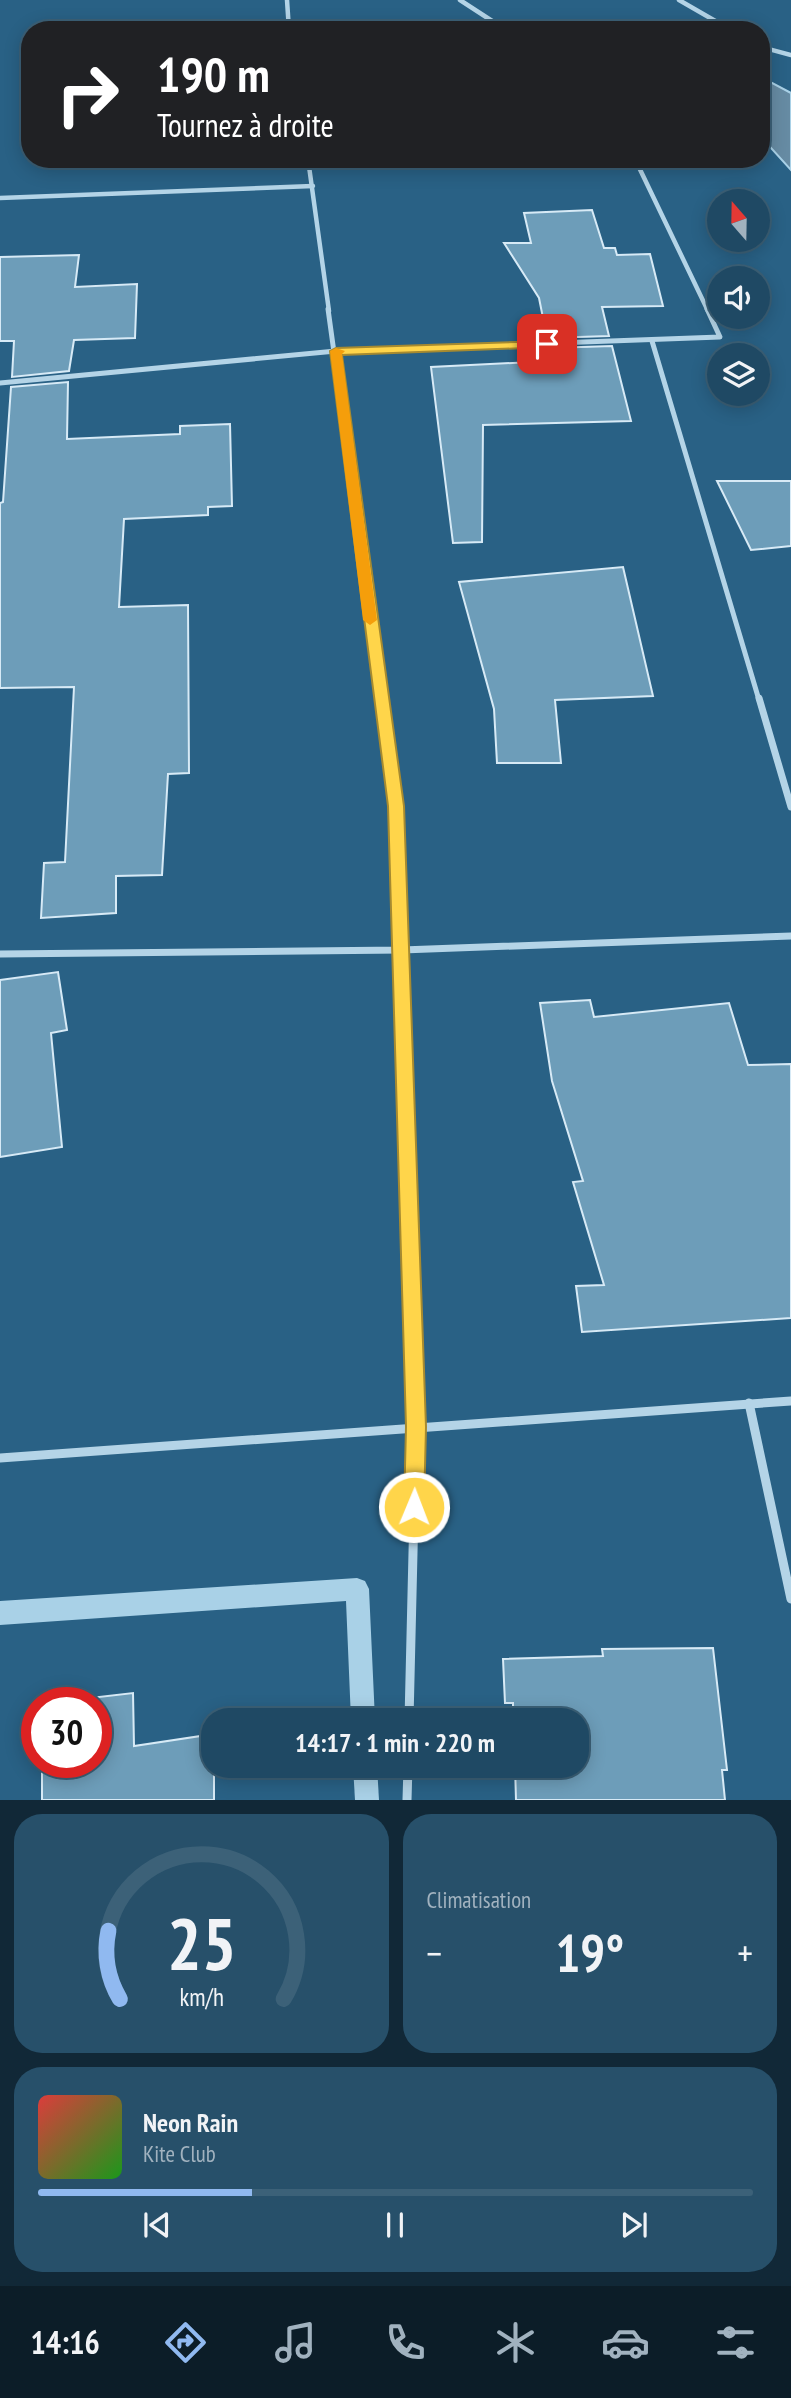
<!DOCTYPE html>
<html lang="fr">
<meta charset="utf-8">
<style>
:root{--surface:#1f4964;--page:#27506a;--text:#f1f3f6;--muted:#a1b2bf;--line:#3c6178;--accent:#90b9f0}
body{margin:0;font-family:"PT Sans Narrow",sans-serif;background:var(--page);color:var(--text);height:100vh;display:flex;flex-direction:column;font-size:26px;white-space:nowrap}
*{box-sizing:border-box;margin:0}
p{font-size:23px;color:var(--muted)}
.icon{flex:none;width:38px;height:38px;fill:none;stroke:currentColor;stroke-width:2;stroke-linecap:round;stroke-linejoin:round}
.map{position:relative;height:1800px;overflow:hidden}
.details{display:flex;flex-direction:column;gap:14px;padding:14px;background:#112837;flex:1}
.details>*{flex:none}
.banner{position:absolute;left:21px;top:21px;width:749px;height:147px;border-radius:28px;box-shadow:0 4px 18px #0003,0 0 0 2px var(--line);background:#202124;color:#fff;overflow:hidden}
.needle{width:46px;rotate:340deg}
.buttons{position:absolute;left:707px;top:189px;display:grid;gap:14px}
.buttons a{display:grid;place-items:center;width:63px;height:63px;border-radius:50%;background:var(--surface);box-shadow:0 4px 18px #0003,0 0 0 2px var(--line);font-size:35px}
.speed{position:absolute;left:21px;top:1687px;display:flex;gap:14px;font-size:35px;font-weight:700;text-align:center}
.speed>*{display:grid;place-content:center;width:91px;height:91px;border-radius:50%;background:var(--surface);box-shadow:0 4px 18px #0003,0 0 0 2px var(--line);line-height:1}
.speed .limit{border:10px solid #d22;background:#fff;color:#111}
.pin{position:absolute;display:grid;place-items:center;width:60px;height:60px;color:#fff;margin:-30px;border-radius:14px;box-shadow:0 4px 10px #0006}
.me{position:absolute;width:77px;margin:-38px;rotate:1deg;stroke-linejoin:round;filter:drop-shadow(0 0 5px #0008)}
.turn{display:flex;align-items:center;gap:24px;height:147px;padding:0 21px;font-size:32px}
.turn .icon{width:91px;height:91px;stroke-width:2.5}
.turn b{display:block;font-size:49px;line-height:60px}
.big{font-size:52px;font-weight:800;line-height:1.1}
.details .card{flex:1;display:flex;flex-direction:column;justify-content:center;gap:10px;min-width:0;padding:0 24px;border-radius:28px;background:var(--page)}
.details .dial{align-items:center;gap:0}
.dial svg{height:182px;overflow:visible;fill:none;stroke:var(--line);stroke-width:7;stroke-linecap:round;text-anchor:middle}
.dial text{fill:var(--text);stroke:none}
.song{display:flex;align-items:center;gap:21px}
.cover{width:84px;height:84px;border-radius:10px;background:linear-gradient(135deg,hsl(0 70% 55%),hsl(120 70% 35%))}
.played{height:7px;border-radius:4px;background:linear-gradient(90deg,var(--accent) 30%,var(--line) 30%)}
.keys{display:flex;justify-content:space-around;direction:ltr}
.heat{display:flex;justify-content:space-between;align-items:center;font-size:38px;direction:ltr}
.details .tiles{flex:1;display:grid;gap:14px;grid-template-columns:1fr 1fr}
.card:last-child{grid-column:span 2}
.trip{position:absolute;left:201px;top:1708px;width:388px;height:70px;border-radius:28px;background:var(--surface);box-shadow:0 4px 18px #0003,0 0 0 2px var(--line);font-weight:800;line-height:70px;text-align:center}
.tabs{display:flex;height:112px;justify-content:space-around;align-items:center;background:#0c1d28;color:var(--muted)}
.tabs .icon{width:49px;height:49px}
.tabs .active{color:var(--accent)}
.tabs b{font-size:32px;color:var(--text)}
.map>svg:first-child{display:block}
.water{fill:#668ba3;stroke:#a9d1e7;stroke-width:2}
.lines{fill:none;stroke-linecap:round;stroke-linejoin:round}
.stream{fill:#a9d1e7;fill-rule:evenodd}
.building{fill:#6d9db9;stroke:#d7eaf6;stroke-width:2}
.street-far3{stroke:#b4d4e7;stroke-width:4.5}
.street-far2{stroke:#b4d4e7;stroke-width:5}
.street-far1{stroke:#b4d4e7;stroke-width:7}
.street{stroke:#b4d4e7;stroke-width:9}
.route{fill:#ffd54a;stroke:#a68a30;stroke-width:2}
.slow{fill:#f59e0b}
</style>
<div class="map">
<svg width="791" height="1800" viewBox="0 0 791 1800">
<rect width="100%" height="100%" fill="#296185"/>
<polygon class="water" points="761,77 791,93 791,170 761,137"/>
<g class="lines">
<g class="stream">
<polygon points="357,1578 365,1581 369,1589 375,1720 351,1720 346,1601 0,1625 0,1601"/>
<polygon points="353,1766 377,1766 379,1800 355,1800"/>
</g>
</g>
<g class="building">
<polygon points="592,210 604,248 615,248 617,255 650,254 663,306 602,307 609,336 547,338 539,298 504,243 531,243 524,213"/>
<polygon points="79,255 75,287 137,284 135,338 74,340 69,371 12,377 14,341 0,341 0,257"/>
<polygon points="612,346 631,421 483,425 482,542 453,543 431,367 552,361 550,348"/>
<polygon points="68,382 67,439 180,434 180,426 230,424 232,506 208,507 208,515 124,519 119,607 188,605 189,773 168,774 162,875 116,876 116,913 41,918 44,863 65,862 74,687 0,688 0,503 3,502 11,387"/>
<polygon points="717,481 791,481 791,546 751,550"/>
<polygon points="623,567 653,696 555,700 561,763 497,763 494,709 459,582"/>
<polygon points="58,972 67,1030 51,1033 62,1147 0,1157 0,980"/>
<polygon points="590,1000 594,1017 729,1003 748,1065 791,1064 791,1318 582,1332 576,1286 604,1285 573,1182 583,1181 552,1081 540,1003"/>
<polygon points="713,1648 727,1770 722,1770 725,1800 516,1800 515,1766 578,1766 578,1720 513,1720 513,1703 505,1703 503,1659 603,1656 602,1649"/>
<polygon points="133,1693 134,1746 214,1734 214,1800 42,1800 42,1762 96,1762 96,1703 47,1703"/>
</g>
<g class="lines">
<g class="street-far3">
<polyline points="287,0 289,30"/>
<polyline points="460,0 506,30"/>
<polyline points="679,0 731,30"/>
<polyline points="761,47 791,55"/>
<polyline points="308,159 329,311"/>
<polyline points="635,159 708,311"/>
<polyline points="0,198 313,186"/>
</g>
<g class="street-far2">
<polyline points="328,309 382,700"/>
<polyline points="652,341 759,700"/>
<polyline points="0,383 336,351 720,337 707,309"/>
</g>
<g class="street-far1">
<polyline points="381,698 396,806 408,1188"/>
<polyline points="759,698 791,807"/>
<polyline points="0,954 402,950 791,936"/>
</g>
<g class="street">
<polyline points="408,1186 416,1427 409,1720"/>
<polyline points="749,1403 791,1599"/>
<polyline points="0,1458 791,1401"/>
<polyline points="407,1800 408,1766"/>
</g>
</g>
<polygon class="route" points="547,341 551,342 551,347 342,355 404,806 426,1427 424,1507 421,1514 414,1517 407,1514 404,1507 406,1427 388,806 330,351 336,348"/>
<polygon class="slow" points="336,348 345,351 342,354 377,620 370,625 363,620 330,351"/>
</svg>
<div class="buttons">
<a><svg class="needle" viewBox="-14 -14 28 28"><path d="M0-13l5 13h-10z" fill="#e53935"/><path d="M0 13l5-13h-10z" fill="#a1b2bf"/></svg></a>
<a><svg class="icon" aria-label="sound" viewBox="0 0 24 24"><path d="M4 9h4l5-4v14l-5-4H4zM17 9q2 3 0 6"/></svg></a>
<a><svg class="icon" aria-label="layers" viewBox="0 0 24 24"><path d="M12 4l9 5-9 5-9-5zM3 14l9 5 9-5"/></svg></a>
</div>
<div class="speed"><div class="limit">30</div></div>
<div class="pin" style="left:547px;top:344px;background:#d93025"><svg class="icon" aria-label="arrive" viewBox="0 0 24 24"><path d="M6 21V4h12l-3 4 3 4H6"/></svg></div>
<svg class="me" style="left:414px;top:1507px" viewBox="-20 -20 40 40"><circle r="17" fill="#ffd54a" stroke="#fff" stroke-width="3"/><path d="M0-11L8 9 0 5-8 9z" fill="#fff"/></svg>
<div class="trip">14:17 · 1 min · 220 m</div>
<div class="banner">
<div class="turn"><svg class="icon" aria-label="right" viewBox="0 0 24 24"><path d="M7 20v-9h11M14 6l5 5-5 5"/></svg><div><b>190 m</b>Tournez à droite</div></div>
</div>
</div>
<section class="details">
<div class="tiles">
<div class="card dial"><svg viewBox="0 0 100 80">
<path d="M14 69A42 42 0 1 1 86 69"/>
<path d="M14 69A42 42 0 0 1 9 39" stroke="#90b9f0"/>
<text x="50" y="56" font-size="32" font-weight="700">25</text>
<text x="50" y="72" font-size="11">km/h</text>
</svg></div>
<div class="card"><p>Climatisation</p>
<div class="heat"><a>−</a><b class="big">19°</b><a>+</a></div>
</div>
<div class="card">
<div class="song"><i class="cover"></i><div><b>Neon Rain</b><p>Kite Club</p></div></div>
<div class="played"></div>
<div class="keys"><svg class="icon" aria-label="previous" viewBox="0 0 24 24"><path d="M18 5L8 12l10 7zM5 5v14"/></svg><svg class="icon" aria-label="pause" viewBox="0 0 24 24"><path d="M8 5v14M16 5v14"/></svg><svg class="icon" aria-label="next" viewBox="0 0 24 24"><path d="M6 5l10 7-10 7zM19 5v14"/></svg></div>
</div>
</div>
</section>
<nav class="tabs">
<b>14:16</b>
<svg class="icon active" aria-label="directions" viewBox="0 0 24 24"><path d="M12 3l9 9-9 9-9-9zM9 14v-3h6M13 9l2 2-2 2"/></svg>
<svg class="icon" aria-label="music" viewBox="0 0 24 24"><path d="M9 18V5l10-2v13"/><circle cx="6" cy="18" r="3"/><circle cx="16" cy="16" r="3"/></svg>
<svg class="icon" aria-label="phone" viewBox="0 0 24 24"><path d="M5 4h4l2 5-3 2q2 4 5 5l2-3 5 2v4C11 20 4 13 5 4z"/></svg>
<svg class="icon" aria-label="climate" viewBox="0 0 24 24"><path d="M12 3v18M4 7l16 10M4 17L20 7"/></svg>
<svg class="icon" aria-label="car" viewBox="0 0 24 24"><path d="M5 17H2v-5l4-1 3-4h7l3 4 3 1v5h-3M9 17h6M6 11h13"/><circle cx="7" cy="17" r="2"/><circle cx="17" cy="17" r="2"/></svg>
<svg class="icon" aria-label="filters" viewBox="0 0 24 24"><path d="M4 7h16M4 17h16"/><circle cx="9" cy="7" r="2"/><circle cx="15" cy="17" r="2"/></svg>
</nav>
